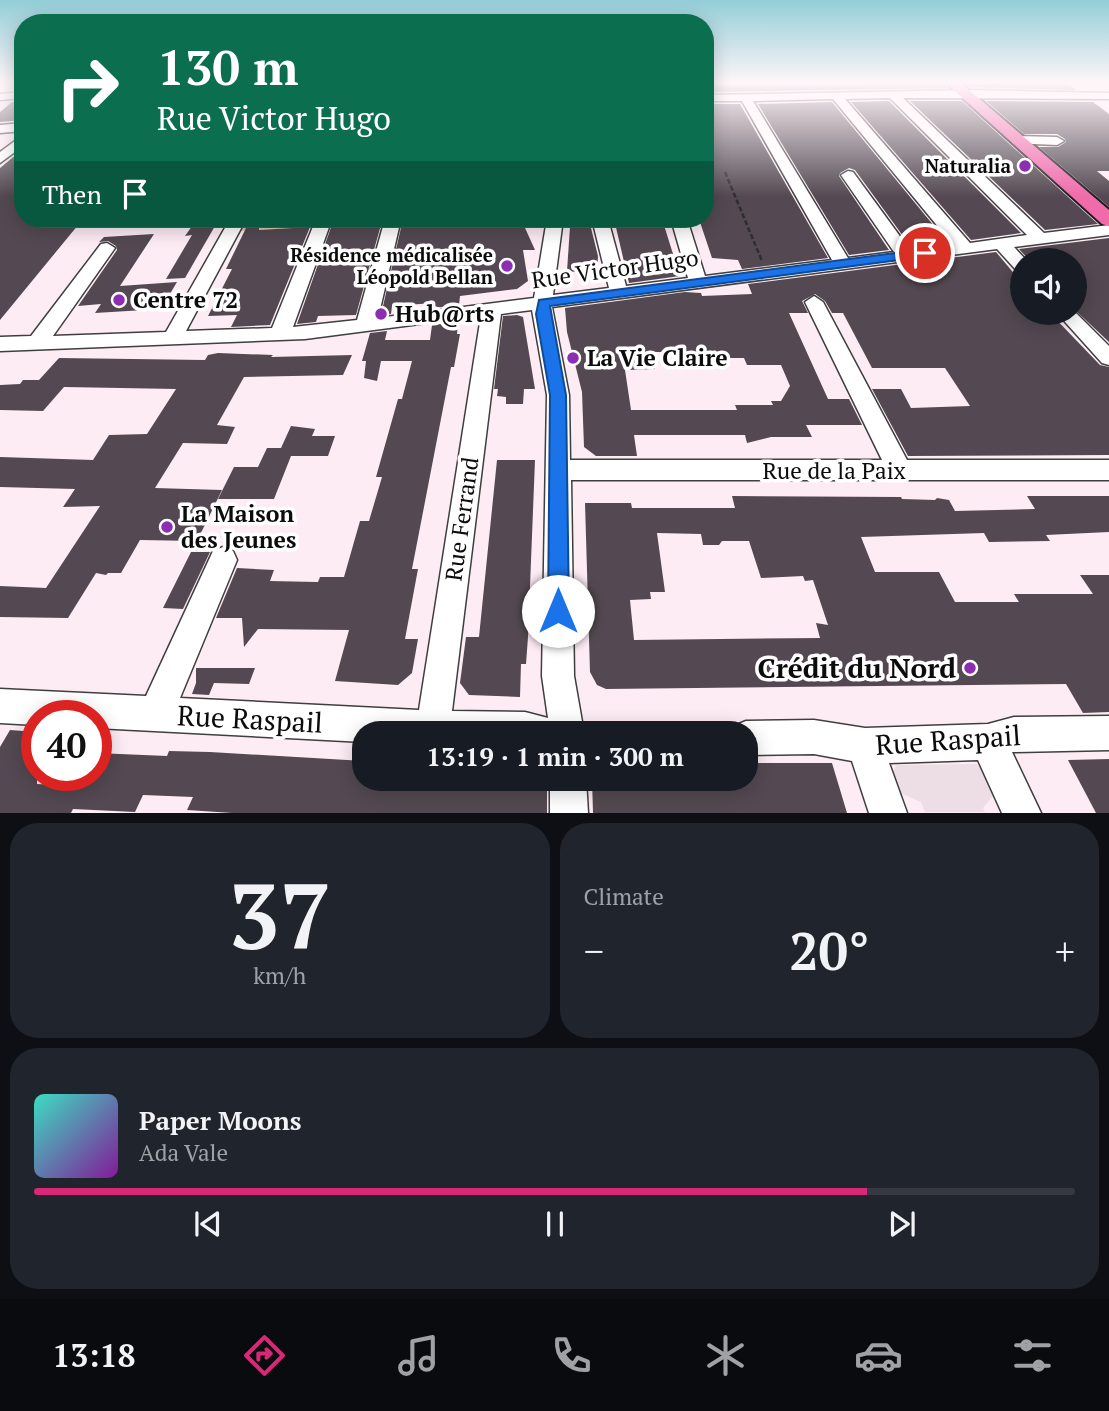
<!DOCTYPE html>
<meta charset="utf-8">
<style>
:root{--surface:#171b24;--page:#20242c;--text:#f1f3f6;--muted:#9ea1a6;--line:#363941;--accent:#db2777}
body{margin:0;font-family:"PT Serif",serif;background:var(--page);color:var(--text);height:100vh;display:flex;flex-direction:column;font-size:26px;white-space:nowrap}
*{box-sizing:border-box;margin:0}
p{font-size:23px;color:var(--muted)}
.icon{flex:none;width:38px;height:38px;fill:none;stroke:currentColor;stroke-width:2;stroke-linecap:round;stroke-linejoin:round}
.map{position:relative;height:813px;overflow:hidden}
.drawer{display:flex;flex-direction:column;gap:10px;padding:10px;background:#0d0f14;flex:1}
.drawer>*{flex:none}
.guide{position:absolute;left:14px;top:14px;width:700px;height:214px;border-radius:28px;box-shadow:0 4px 18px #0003;background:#0b6e4f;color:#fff;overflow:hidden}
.buttons{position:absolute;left:1010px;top:248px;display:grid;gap:14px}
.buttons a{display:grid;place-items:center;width:77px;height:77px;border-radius:50%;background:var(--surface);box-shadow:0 4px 18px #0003;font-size:35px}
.speed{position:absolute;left:21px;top:700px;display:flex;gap:14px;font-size:35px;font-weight:700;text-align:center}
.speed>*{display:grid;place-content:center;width:91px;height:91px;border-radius:50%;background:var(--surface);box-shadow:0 4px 18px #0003;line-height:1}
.speed .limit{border:10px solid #d22;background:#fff;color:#111}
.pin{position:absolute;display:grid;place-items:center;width:60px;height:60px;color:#fff;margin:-30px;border:4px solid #fff;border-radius:50%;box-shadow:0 2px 7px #0007}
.me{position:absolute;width:77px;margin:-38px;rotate:0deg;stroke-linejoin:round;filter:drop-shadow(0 0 5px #0008)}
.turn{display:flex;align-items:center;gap:24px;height:147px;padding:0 28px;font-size:32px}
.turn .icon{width:91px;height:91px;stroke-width:2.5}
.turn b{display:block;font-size:49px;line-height:60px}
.then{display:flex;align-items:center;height:66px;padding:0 28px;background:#0003;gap:14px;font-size:26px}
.big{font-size:52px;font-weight:600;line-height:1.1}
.drawer .tile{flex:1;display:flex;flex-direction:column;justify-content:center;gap:10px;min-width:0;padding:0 24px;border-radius:28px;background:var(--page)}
.drawer .dial{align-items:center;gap:0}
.dial b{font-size:91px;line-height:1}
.song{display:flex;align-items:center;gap:21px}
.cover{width:84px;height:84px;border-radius:10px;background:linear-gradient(135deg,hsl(170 70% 55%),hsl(290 70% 35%))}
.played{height:7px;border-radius:4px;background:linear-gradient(90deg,var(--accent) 80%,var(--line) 80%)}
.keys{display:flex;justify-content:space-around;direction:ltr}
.heat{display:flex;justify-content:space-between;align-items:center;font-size:38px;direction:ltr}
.drawer .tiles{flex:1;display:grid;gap:10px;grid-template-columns:1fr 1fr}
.tile:last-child{grid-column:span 2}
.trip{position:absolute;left:352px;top:721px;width:406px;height:70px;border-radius:28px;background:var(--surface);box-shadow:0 4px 18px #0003;font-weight:600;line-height:70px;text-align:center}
.tab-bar{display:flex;height:112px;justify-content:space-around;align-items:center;background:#090b0e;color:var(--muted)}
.tab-bar .icon{width:49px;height:49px}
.tab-bar .selected{color:var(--accent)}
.tab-bar b{font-size:32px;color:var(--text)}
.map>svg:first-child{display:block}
.green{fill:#e6c4b9}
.plaza{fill:#eddde5}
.building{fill:#544952;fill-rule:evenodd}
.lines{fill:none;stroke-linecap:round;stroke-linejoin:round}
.minor-casing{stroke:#3f3f3f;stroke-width:3}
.major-casing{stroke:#1d1d1d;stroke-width:4}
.path{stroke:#2e2e2e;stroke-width:2.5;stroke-dasharray:5 2.5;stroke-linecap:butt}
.minor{fill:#fff;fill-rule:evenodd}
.major{fill:#ef6baa;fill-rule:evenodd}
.route{fill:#1a73e8;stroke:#114b97;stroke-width:2}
.poi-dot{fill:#8d2eb2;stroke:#fff;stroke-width:2.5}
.labels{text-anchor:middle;stroke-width:7;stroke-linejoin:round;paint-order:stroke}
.far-poi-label{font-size:19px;font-weight:bold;fill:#0c0c0c;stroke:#fff;text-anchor:end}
.street-label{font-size:23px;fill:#0c0c0c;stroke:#fff}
.poi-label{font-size:23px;font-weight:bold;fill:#0c0c0c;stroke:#fff;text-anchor:start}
.near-poi-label{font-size:28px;font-weight:bold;fill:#0c0c0c;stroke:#fff;text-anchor:end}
.near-street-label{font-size:28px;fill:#0c0c0c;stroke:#fff}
</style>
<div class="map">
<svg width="1109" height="813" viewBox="0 0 1109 813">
<rect width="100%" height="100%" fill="#feecf4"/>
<polygon class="green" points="247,219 321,219 318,227 241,231"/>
<polygon class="plaza" points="976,764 990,774 997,791 983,808 985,812 925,812 921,802 896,791 890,779 896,765"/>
<g class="building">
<polygon points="877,83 943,83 947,88 705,92 705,84 801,85"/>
<polygon points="965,83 1067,83 1076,90 970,87"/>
<polygon points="23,101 23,120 0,122 0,112 12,102"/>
<polygon points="889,101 1021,233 971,240 851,102"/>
<polygon points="910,101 962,101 1098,224 1045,230"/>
<polygon points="986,101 1093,102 1109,114 1109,171 1097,171 1109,181 1109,207 1039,147 1058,147 1066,142 1065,139 1057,134 1024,134"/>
<polygon points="832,102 948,243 911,247 855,170 849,168 840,173 839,176 889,250 849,255 758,104"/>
<polygon points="708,104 740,104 828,258 742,269 738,260 712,258 699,219 705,219 705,110 711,110"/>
<polygon points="23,149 23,219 83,219 0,320 0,168"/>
<polygon points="197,219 219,219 185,278 166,279 192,235 185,236"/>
<polygon points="334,219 382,221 356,315 318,316 316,322 297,324"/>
<polygon points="403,219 419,219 418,224 461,223 461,219 521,219 535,250 523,250 528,281 517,289 460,296 459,305 434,308 434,303 392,306 391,314 381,315"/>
<polygon points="614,219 662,219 680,276 629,283"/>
<polygon points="259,226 259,230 310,227 270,325 231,327 237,315 208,316 232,269 226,269 246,228"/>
<polygon points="570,227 591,228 598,256 597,274 567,271"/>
<polygon points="154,234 120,286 177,282 161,309 95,313 101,304 78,306 117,250 116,246 108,241 99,242 104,237"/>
<polygon points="1109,238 1109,342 1074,309 1074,261 1030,261 1019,249"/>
<path d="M996 252 1022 283V313H1050L1100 365 1109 367V455L908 456 872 389H901L911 408 970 406 945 368H872L843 313H832L825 301 815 294 802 301 808 313H789L828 399H849L862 425H806L812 437H771L747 443 745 435H634L637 456H596L584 447 582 392 567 332 565 308 685 292 701 293 702 296 752 294 748 284ZM652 352H719L721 358H744L747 365H781L790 386 781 401H771L773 405H735L737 410H631L625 370 655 369Z"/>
<polygon points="517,315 523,317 535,389 524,389 523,404 506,404 506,397 497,396 498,389 494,389 503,316"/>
<polygon points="458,322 457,334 460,334 454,367 451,367 412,569 418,569 405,639 418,639 412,673 398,685 335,681 349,630 258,629 244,647 242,618 216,618 237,568 274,570 270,581 318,582 320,577 344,577 360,521 369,521 382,477 376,477 398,399 402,399 412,361 381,361 377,381 364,378 366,361 362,361 370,333 387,331 385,340 430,340 432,325"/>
<polygon points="218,353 273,355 271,357 352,355 343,375 244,377 217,425 235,427 227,444 183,443 155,488 222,490 197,541 140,540 121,573 108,573 106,575 96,573 68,618 0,617 0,586 46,588 100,506 63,507 75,489 0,487 0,457 93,460 109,435 147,434 176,389 64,387 43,411 0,410 0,385 20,384 23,380 39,380 59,358 205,360 208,355"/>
<polygon points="291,426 315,429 312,436 335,436 328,456 291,456 274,499 218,499 234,467 258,467 267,448 281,448"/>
<polygon points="497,460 535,460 528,637 526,664 521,664 520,697 469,695 460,683 466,637 479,637"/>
<path d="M732 496 901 497 902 499 935 500 937 498 949 500 955 511 1035 509 1027 496H1109V532L1046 535 1050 541 989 542 984 533 861 537 875 572H939L955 602H1019L1014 594H1093L1080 575H1109V712L1083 713 1066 684 606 689 597 685 590 672 585 503H631L632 508H735ZM657 533 701 534 703 545H719L722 541H749L761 578 803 576 805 581 813 580 828 625 816 623 820 638 634 640 630 600 651 599 650 592H665Z"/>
<polygon points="191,552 210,552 183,609 163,608"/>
<polygon points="196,668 255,668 249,684 214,683 209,695 192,694 196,683"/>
<polygon points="10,730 37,732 37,784 75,786 81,775 96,775 96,753 167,756 169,751 210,752 364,761 364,779 547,779 547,813 232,813 187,810 193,797 143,795 135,812 73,809 71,813 0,813 0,747"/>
<polygon points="1109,759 1109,813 1096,813 1068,760"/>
<polygon points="746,763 832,763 847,813 593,813 592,779 746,779"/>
</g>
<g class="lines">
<defs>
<g id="minor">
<path d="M971 90 1109 93V99L903 98 1044 233 1109 225V235L1014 247 1027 261H1022V271L1016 270 997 249 552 307 569 395 570 460H882L805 302 814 296 823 302 907 460H1109V480H571L574 676 584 733H364V742L96 728V716H37V725L0 723V689L146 696 213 551 223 547 233 551 237 560 180 698 419 710 481 316 305 339 0 351V337L31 336 101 244 107 243 115 248 53 336 166 332 230 219H246L186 331 272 328 316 219H332L293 327 357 320 385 219H401L378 318 534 298 547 219H563L553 295 609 288 592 219H608L626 286 688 278 671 219H687L705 276 832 260 742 101H705V95ZM890 98 1027 235 970 243 845 99ZM833 99 953 245 910 250 853 172 848 171 841 175 894 252 848 258 753 101ZM532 310 547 395 542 676 548 718 525 712 452 711 501 314Z"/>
<polygon points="23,92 23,98 0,100 0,94"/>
<polygon points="23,123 23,131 0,133 0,125"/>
<polygon points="23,135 23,146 0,163 0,152"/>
<polygon points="1017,136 1057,137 1064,141 1057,145 1012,143 1012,137"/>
<polygon points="1074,311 1109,346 1109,365 1102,363 1057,313 1074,313"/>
<polygon points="1109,716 1109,750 1012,752 1041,813 1002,813 978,760 889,763 907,813 869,813 852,761 814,754 746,755 746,733 731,733 734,726 746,721 814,720 865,728 988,724 1014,717"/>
<polygon points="550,779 586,779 588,813 550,813"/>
</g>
<polygon id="major" points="946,83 961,83 1109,210 1109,226 1102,224"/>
</defs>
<use href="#minor" class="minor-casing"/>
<use href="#major" class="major-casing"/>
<polyline class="path" points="725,172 762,261"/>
<use href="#minor" class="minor"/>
<use href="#major" class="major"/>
</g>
<linearGradient id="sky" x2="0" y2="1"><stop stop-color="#93cdd7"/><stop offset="0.42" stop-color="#fff6fa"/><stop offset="1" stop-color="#fff6fa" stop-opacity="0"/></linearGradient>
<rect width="1109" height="197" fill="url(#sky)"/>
<polygon class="route" points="925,249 929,251 929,256 550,306 566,395 569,611 566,618 558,621 551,618 548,611 550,395 536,314 539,300"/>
<g class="poi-dot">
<circle cx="1025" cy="166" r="7"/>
<circle cx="507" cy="266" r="7"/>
<circle cx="119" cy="300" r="7"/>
<circle cx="381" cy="314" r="7"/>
<circle cx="573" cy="358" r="7"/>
<circle cx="167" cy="527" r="7"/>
<circle cx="970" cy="668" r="7"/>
</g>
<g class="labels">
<g class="far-poi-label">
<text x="1011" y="173">Naturalia</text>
<text x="493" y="262">Résidence médicalisée<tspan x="493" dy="22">Léopold Bellan</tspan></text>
</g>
<g class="street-label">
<text transform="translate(615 269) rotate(-8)" y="8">Rue Victor Hugo</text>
<text x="834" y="479">Rue de la Paix</text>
<text transform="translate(462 519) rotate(-82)" y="8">Rue Ferrand</text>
</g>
<g class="poi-label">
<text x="133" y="308">Centre 72</text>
<text x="395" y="322">Hub@rts</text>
<text x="587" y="366">La Vie Claire</text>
<text x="181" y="522">La Maison<tspan x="181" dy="26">des Jeunes</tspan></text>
</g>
<g class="near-poi-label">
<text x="956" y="678">Crédit du Nord</text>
</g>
<g class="near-street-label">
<text transform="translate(250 719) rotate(3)" y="10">Rue Raspail</text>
<text transform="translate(948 740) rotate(-4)" y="10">Rue Raspail</text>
</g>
</g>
</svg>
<div class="buttons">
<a><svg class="icon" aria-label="sound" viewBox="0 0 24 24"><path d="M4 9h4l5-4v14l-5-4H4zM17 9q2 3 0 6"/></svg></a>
</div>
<div class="speed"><div class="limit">40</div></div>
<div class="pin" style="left:925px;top:253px;background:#d93025"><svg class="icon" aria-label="arrive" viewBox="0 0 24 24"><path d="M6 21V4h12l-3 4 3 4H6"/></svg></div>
<svg class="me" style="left:558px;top:611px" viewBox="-20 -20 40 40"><circle r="19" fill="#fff"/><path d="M0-13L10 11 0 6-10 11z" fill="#1a73e8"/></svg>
<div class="trip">13:19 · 1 min · 300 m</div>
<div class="guide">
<div class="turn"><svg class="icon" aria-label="right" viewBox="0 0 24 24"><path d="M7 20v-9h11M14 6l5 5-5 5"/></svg><div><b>130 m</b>Rue Victor Hugo</div></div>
<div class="then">Then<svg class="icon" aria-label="arrive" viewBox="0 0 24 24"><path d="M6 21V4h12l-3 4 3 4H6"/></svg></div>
</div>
</div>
<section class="drawer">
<div class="tiles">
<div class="tile dial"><b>37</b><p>km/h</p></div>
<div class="tile"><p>Climate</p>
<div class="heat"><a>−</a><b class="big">20°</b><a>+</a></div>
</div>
<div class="tile">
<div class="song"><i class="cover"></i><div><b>Paper Moons</b><p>Ada Vale</p></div></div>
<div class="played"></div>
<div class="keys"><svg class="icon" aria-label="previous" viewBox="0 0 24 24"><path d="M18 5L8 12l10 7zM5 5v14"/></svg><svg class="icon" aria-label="pause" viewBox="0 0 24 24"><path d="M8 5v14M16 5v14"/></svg><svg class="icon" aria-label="next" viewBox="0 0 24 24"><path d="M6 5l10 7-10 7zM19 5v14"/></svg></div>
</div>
</div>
</section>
<nav class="tab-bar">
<b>13:18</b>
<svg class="icon selected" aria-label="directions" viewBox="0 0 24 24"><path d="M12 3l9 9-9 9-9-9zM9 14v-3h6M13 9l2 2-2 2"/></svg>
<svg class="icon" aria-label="music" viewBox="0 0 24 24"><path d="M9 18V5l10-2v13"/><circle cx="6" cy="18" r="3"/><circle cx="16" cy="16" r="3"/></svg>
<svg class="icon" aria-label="phone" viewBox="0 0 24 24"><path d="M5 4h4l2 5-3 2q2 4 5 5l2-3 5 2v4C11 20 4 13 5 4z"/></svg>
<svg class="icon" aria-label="climate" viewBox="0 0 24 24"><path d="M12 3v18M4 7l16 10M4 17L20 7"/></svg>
<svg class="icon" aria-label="car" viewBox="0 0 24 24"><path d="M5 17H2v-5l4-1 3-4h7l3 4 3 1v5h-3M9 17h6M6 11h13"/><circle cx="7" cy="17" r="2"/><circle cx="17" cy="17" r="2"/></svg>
<svg class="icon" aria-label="filters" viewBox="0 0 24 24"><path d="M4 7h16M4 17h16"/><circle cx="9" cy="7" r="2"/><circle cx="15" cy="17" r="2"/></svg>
</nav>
